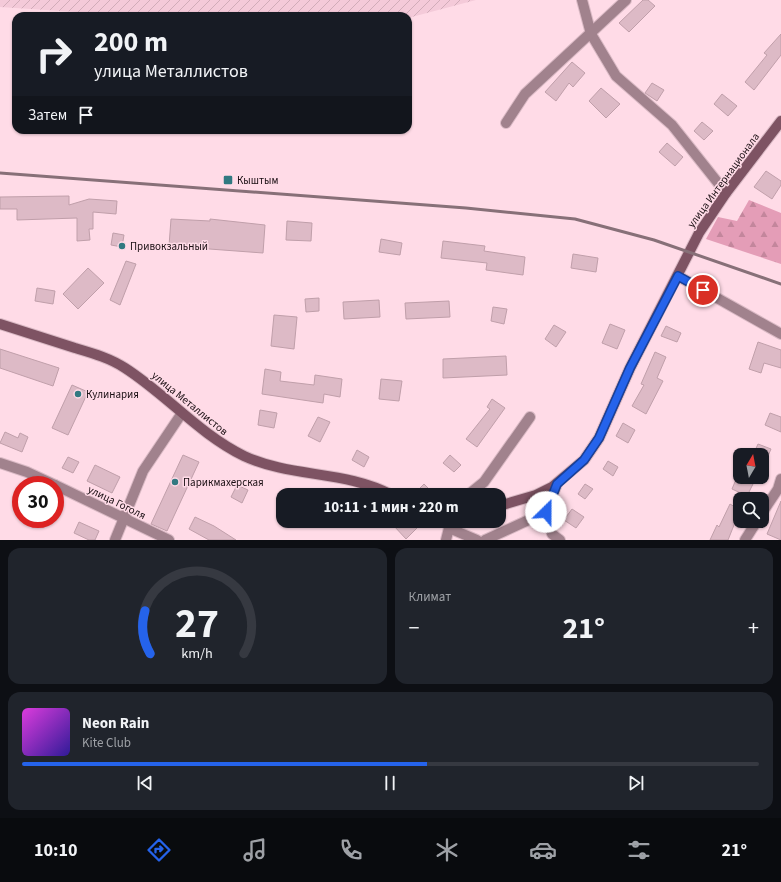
<!DOCTYPE html>
<html lang="ru">
<meta charset="utf-8">
<style>
:root{--surface:#171b24;--page:#20242c;--text:#f1f3f6;--muted:#9ea1a6;--line:#363941;--accent:#2563eb}
body{margin:0;font-family:"Source Sans 3",sans-serif;background:var(--page);color:var(--text);height:100vh;display:flex;flex-direction:column;font-size:15px;white-space:nowrap}
*{box-sizing:border-box;margin:0}
p{font-size:13px;color:var(--muted)}
.icon{flex:none;width:22px;height:22px;fill:none;stroke:currentColor;stroke-width:2;stroke-linecap:round;stroke-linejoin:round}
.map{position:relative;height:540px;overflow:hidden}
.details{display:flex;flex-direction:column;gap:8px;padding:8px;background:#0d0f14;flex:1}
.details>*{flex:none}
.hud{position:absolute;left:12px;top:12px;width:400px;height:122px;border-radius:12px;box-shadow:0 1px 3px #0004;background:#171b24;color:var(--text);overflow:hidden}
.needle{width:26px;rotate:10deg}
.buttons{position:absolute;left:733px;top:448px;display:grid;gap:8px}
.buttons a{display:grid;place-items:center;width:36px;height:36px;border-radius:8px;background:var(--surface);box-shadow:0 1px 3px #0004;font-size:20px}
.speed{position:absolute;left:12px;top:476px;display:flex;gap:8px;font-size:20px;font-weight:700;text-align:center}
.speed>*{display:grid;place-content:center;width:52px;height:52px;border-radius:50%;background:var(--surface);box-shadow:0 1px 3px #0004;line-height:1}
.speed .limit{border:6px solid #d22;background:#fff;color:#111}
.pin{position:absolute;display:grid;place-items:center;width:34px;height:34px;color:#fff;margin:-17px;border:2px solid #fff;border-radius:50%;box-shadow:0 1px 4px #0007}
.me{position:absolute;width:44px;margin:-22px;rotate:23deg;stroke-linejoin:round;filter:drop-shadow(0 0 3px #0008)}
.turn{display:flex;align-items:center;gap:14px;height:84px;padding:0 16px;font-size:18px}
.turn .icon{width:52px;height:52px;stroke-width:2.5}
.turn b{display:block;font-size:28px;line-height:34px}
.then{display:flex;align-items:center;height:38px;padding:0 16px;background:#0003;gap:8px;font-size:15px}
.big{font-size:30px;font-weight:700;line-height:1.1}
.details .card{flex:1;display:flex;flex-direction:column;justify-content:center;gap:6px;min-width:0;padding:0 14px;border-radius:12px;background:var(--page)}
.details .dial{align-items:center;gap:0}
.dial svg{height:104px;overflow:visible;fill:none;stroke:var(--line);stroke-width:7;stroke-linecap:round;text-anchor:middle}
.dial text{fill:var(--text);stroke:none}
.song{display:flex;align-items:center;gap:12px}
.cover{width:48px;height:48px;border-radius:6px;background:linear-gradient(135deg,hsl(300 70% 55%),hsl(250 70% 35%))}
.played{height:4px;border-radius:2px;background:linear-gradient(90deg,var(--accent) 55%,var(--line) 55%)}
.keys{display:flex;justify-content:space-around;direction:ltr}
.heat{display:flex;justify-content:space-between;align-items:center;font-size:22px;direction:ltr}
.details .tiles{flex:1;display:grid;gap:8px;grid-template-columns:1fr 1fr}
.card:last-child{grid-column:span 2}
.trip{position:absolute;left:276px;top:488px;width:230px;height:40px;border-radius:12px;background:var(--surface);box-shadow:0 1px 3px #0004;font-weight:700;line-height:40px;text-align:center}
.tab-bar{display:flex;height:64px;justify-content:space-around;align-items:center;background:#090b0e;color:var(--muted)}
.tab-bar .icon{width:28px;height:28px}
.tab-bar .active{color:var(--accent)}
.tab-bar b{font-size:18px;color:var(--text)}
.map>svg:first-child{display:block}
.industrial{fill:url(#industrial-furrows)}
.forest{fill:url(#forest-firs)}
.building{fill:#ddbac6;stroke:#c09faa}
.lines{fill:none;stroke-linecap:round;stroke-linejoin:round}
.street-casing{stroke:#dabac5;stroke-width:12}
.secondary-casing{stroke:#dabac5;stroke-width:12}
.street{stroke:#a1828d;stroke-width:10}
.secondary{stroke:#7e5363;stroke-width:10}
.rail{stroke:#877078;stroke-width:3}
.route-casing{stroke:#184099;stroke-width:10}
.route{stroke:#2563eb;stroke-width:7}
.poi-dot{fill:#317981;stroke:#ffdbe7;stroke-width:1.5}
.labels{text-anchor:middle;stroke-width:3;stroke-linejoin:round;paint-order:stroke}
.poi-label{font-size:11px;fill:#190e12;stroke:#ffdbe7;text-anchor:start}
.street-label{font-size:11px;fill:#190e12;stroke:#ffdbe7}
</style>
<div class="map">
<svg width="781" height="540" viewBox="0 0 781 540">
<defs>
<pattern id="industrial-furrows" width="10" height="10" patternUnits="userSpaceOnUse"><rect width="10" height="10" fill="#f4cad9"/><path d="M-1 1l2-2M0 10L10 0M9 11l2-2" fill="none" stroke="#d1acb9"/></pattern>
<pattern id="forest-firs" width="22" height="20" patternUnits="userSpaceOnUse"><rect width="22" height="20" fill="#e49db7"/><path d="M5 1l3.5 6h-7zM16 11l3.5 6h-7z" fill="#c3869c"/></pattern>
</defs>
<rect width="100%" height="100%" fill="#ffdbe7"/>
<polygon class="industrial" points="0,0 476,0 408,18 408,16 138,16 0,7"/>
<polygon class="forest" points="749,200 781,213 781,264 706,239 718,217 737,221"/>
<g class="building">
<polygon points="643,0 648,0 655,6 629,32 619,23"/>
<polygon points="781,34 781,55 754,90 745,82 767,55 764,53"/>
<polygon points="572,62 585,73 573,87 569,83 556,101 545,92"/>
<polygon points="652,83 664,90 657,101 645,93"/>
<polygon points="601,88 620,104 606,118 589,101"/>
<polygon points="722,94 737,106 728,116 714,104"/>
<polygon points="702,122 713,131 704,140 694,131"/>
<polygon points="667,143 683,157 675,166 659,152"/>
<polygon points="766,171 781,181 781,185 772,199 754,187"/>
<polygon points="69,196 69,205 89,199 117,201 116,214 93,212 93,229 89,229 90,240 77,241 77,218 17,220 17,209 0,209 0,197"/>
<polygon points="171,219 210,221 210,219 265,225 263,253 169,246"/>
<polygon points="287,221 312,223 311,241 286,240"/>
<polygon points="113,233 124,235 122,247 111,245"/>
<polygon points="381,239 402,243 400,255 379,252"/>
<polygon points="443,241 485,246 484,251 525,257 523,275 486,270 487,263 441,258"/>
<polygon points="573,254 598,258 596,272 571,268"/>
<polygon points="126,261 136,264 120,305 110,300"/>
<polygon points="88,268 104,283 78,309 63,294"/>
<polygon points="37,288 55,291 53,304 35,301"/>
<polygon points="319,298 319,311 306,312 305,299"/>
<polygon points="379,300 380,317 344,319 343,302"/>
<polygon points="449,301 450,317 406,319 405,303"/>
<polygon points="493,307 507,309 504,324 491,321"/>
<polygon points="274,315 297,317 294,349 271,346"/>
<polygon points="610,324 625,330 617,349 602,343"/>
<polygon points="554,325 566,332 556,347 545,339"/>
<polygon points="666,326 681,333 677,342 661,336"/>
<polygon points="758,342 781,350 781,368 764,363 761,373 749,369"/>
<polygon points="0,349 59,368 53,386 0,368"/>
<polygon points="655,352 666,357 657,378 663,381 646,414 632,406 644,385 641,384"/>
<polygon points="506,356 507,375 443,378 443,359"/>
<polygon points="265,369 281,372 280,381 314,385 315,375 342,379 340,397 324,394 323,403 262,394"/>
<polygon points="381,379 402,381 399,401 379,399"/>
<polygon points="72,385 88,392 68,435 52,428"/>
<polygon points="492,399 505,408 477,447 466,439 490,409 487,407"/>
<polygon points="260,410 277,413 274,428 258,425"/>
<polygon points="770,413 781,417 781,432 765,425"/>
<polygon points="318,417 330,422 320,442 308,436"/>
<polygon points="623,423 635,430 628,443 616,436"/>
<polygon points="5,432 18,438 20,433 28,437 22,452 0,443"/>
<polygon points="758,444 771,449 762,470 762,455 753,455"/>
<polygon points="357,450 369,457 364,467 352,460"/>
<polygon points="183,455 199,462 167,531 151,524"/>
<polygon points="450,455 461,465 454,472 443,463"/>
<polygon points="68,457 79,462 73,473 62,468"/>
<polygon points="608,461 618,467 613,476 603,469"/>
<polygon points="95,465 120,477 112,493 87,481"/>
<polygon points="737,477 753,484 747,496 732,489"/>
<polygon points="424,484 435,495 421,495 417,491"/>
<polygon points="585,484 593,489 585,499 578,494"/>
<polygon points="237,485 248,490 242,503 231,497"/>
<polygon points="781,501 781,540 767,534"/>
<polygon points="730,504 740,510 728,540 710,540 717,525 719,527"/>
<polygon points="572,509 584,517 576,528 564,520"/>
<polygon points="195,517 214,526 236,540 209,540 189,529"/>
<polygon points="399,521 409,521 417,528 406,539 394,526"/>
<polygon points="79,522 99,531 95,540 89,540 74,533"/>
</g>
<g class="lines">
<defs>
<g id="street">
<polyline points="582,0 591,34 616,76 672,125 726,193"/>
<polyline points="506,123 525,94 626,0"/>
<polyline points="678,276 781,334"/>
<polyline points="0,463 27,472 55,485"/>
<polyline points="55,485 169,540"/>
<polyline points="468,495 484,482 530,417"/>
<polyline points="546,512 552,534 560,540"/>
<polyline points="762,513 778,489 781,479"/>
<polyline points="446,521 449,528 446,540"/>
<polyline points="449,528 477,540"/>
<polyline points="115,540 143,471 182,413"/>
<polyline points="485,540 546,512 557,484"/>
<polyline points="745,540 757,521"/>
</g>
<g id="secondary">
<path d="M0 324C25 332 50 340 75 348 92 353 110 358 125 368 167 395 199 434 244 456 291 478 345 470 392 495"/>
<polyline points="499,506 536,495 552,487 584,460 599,438 630,368 699,233 726,193 781,121"/>
</g>
</defs>
<use href="#street" class="street-casing"/>
<use href="#secondary" class="secondary-casing"/>
<use href="#street" class="street"/>
<use href="#secondary" class="secondary"/>
<polyline class="rail" points="0,173 466,208 575,219 654,240 781,284"/>
</g>
<g class="lines">
<defs>
<polyline id="route" points="546,512 557,484 584,460 599,438 630,368 678,276 703,290"/>
</defs>
<use href="#route" class="route-casing"/>
<use href="#route" class="route"/>
</g>
<g class="poi-dot">
<rect x="223" y="175" width="10" height="10" rx="2"/>
<circle cx="122" cy="246" r="4"/>
<circle cx="78" cy="394" r="4"/>
<circle cx="175" cy="482" r="4"/>
</g>
<g class="labels">
<g class="poi-label">
<text x="237" y="184">Кыштым</text>
<text x="130" y="250">Привокзальный</text>
<text x="86" y="398">Кулинария</text>
<text x="183" y="486">Парикмахерская</text>
</g>
<g class="street-label">
<text transform="translate(723 180) rotate(-54)" y="4">улица Интернационала</text>
<text transform="translate(190 403) rotate(39)" y="4">улица Металлистов</text>
<text transform="translate(117 502) rotate(26)" y="4">улица Гоголя</text>
</g>
</g>
</svg>
<div class="buttons">
<a><svg class="needle" viewBox="-14 -14 28 28"><path d="M0-13l5 13h-10z" fill="#e53935"/><path d="M0 13l5-13h-10z" fill="#9ea1a6"/></svg></a>
<a><svg class="icon" aria-label="search" viewBox="0 0 24 24"><circle cx="10" cy="10" r="6"/><path d="M15 15l6 6"/></svg></a>
</div>
<div class="speed"><div class="limit">30</div></div>
<div class="pin" style="left:703px;top:290px;background:#d93025"><svg class="icon" aria-label="arrive" viewBox="0 0 24 24"><path d="M6 21V4h12l-3 4 3 4H6"/></svg></div>
<svg class="me" style="left:546px;top:512px" viewBox="-20 -20 40 40"><circle r="19" fill="#fff"/><path d="M0-13L10 11 0 6-10 11z" fill="#2563eb"/></svg>
<div class="trip">10:11 · 1 мин · 220 m</div>
<div class="hud">
<div class="turn"><svg class="icon" aria-label="right" viewBox="0 0 24 24"><path d="M7 20v-9h11M14 6l5 5-5 5"/></svg><div><b>200 m</b>улица Металлистов</div></div>
<div class="then">Затем<svg class="icon" aria-label="arrive" viewBox="0 0 24 24"><path d="M6 21V4h12l-3 4 3 4H6"/></svg></div>
</div>
</div>
<section class="details">
<div class="tiles">
<div class="card dial"><svg viewBox="0 0 100 80">
<path d="M14 69A42 42 0 1 1 86 69"/>
<path d="M14 69A42 42 0 0 1 10 36" stroke="#2563eb"/>
<text x="50" y="56" font-size="32" font-weight="700">27</text>
<text x="50" y="72" font-size="11">km/h</text>
</svg></div>
<div class="card"><p>Климат</p>
<div class="heat"><a>−</a><b class="big">21°</b><a>+</a></div>
</div>
<div class="card">
<div class="song"><i class="cover"></i><div><b>Neon Rain</b><p>Kite Club</p></div></div>
<div class="played"></div>
<div class="keys"><svg class="icon" aria-label="previous" viewBox="0 0 24 24"><path d="M18 5L8 12l10 7zM5 5v14"/></svg><svg class="icon" aria-label="pause" viewBox="0 0 24 24"><path d="M8 5v14M16 5v14"/></svg><svg class="icon" aria-label="next" viewBox="0 0 24 24"><path d="M6 5l10 7-10 7zM19 5v14"/></svg></div>
</div>
</div>
</section>
<nav class="tab-bar">
<b>10:10</b>
<svg class="icon active" aria-label="directions" viewBox="0 0 24 24"><path d="M12 3l9 9-9 9-9-9zM9 14v-3h6M13 9l2 2-2 2"/></svg>
<svg class="icon" aria-label="music" viewBox="0 0 24 24"><path d="M9 18V5l10-2v13"/><circle cx="6" cy="18" r="3"/><circle cx="16" cy="16" r="3"/></svg>
<svg class="icon" aria-label="phone" viewBox="0 0 24 24"><path d="M5 4h4l2 5-3 2q2 4 5 5l2-3 5 2v4C11 20 4 13 5 4z"/></svg>
<svg class="icon" aria-label="climate" viewBox="0 0 24 24"><path d="M12 3v18M4 7l16 10M4 17L20 7"/></svg>
<svg class="icon" aria-label="car" viewBox="0 0 24 24"><path d="M5 17H2v-5l4-1 3-4h7l3 4 3 1v5h-3M9 17h6M6 11h13"/><circle cx="7" cy="17" r="2"/><circle cx="17" cy="17" r="2"/></svg>
<svg class="icon" aria-label="filters" viewBox="0 0 24 24"><path d="M4 7h16M4 17h16"/><circle cx="9" cy="7" r="2"/><circle cx="15" cy="17" r="2"/></svg>
<b>21°</b>
</nav>
